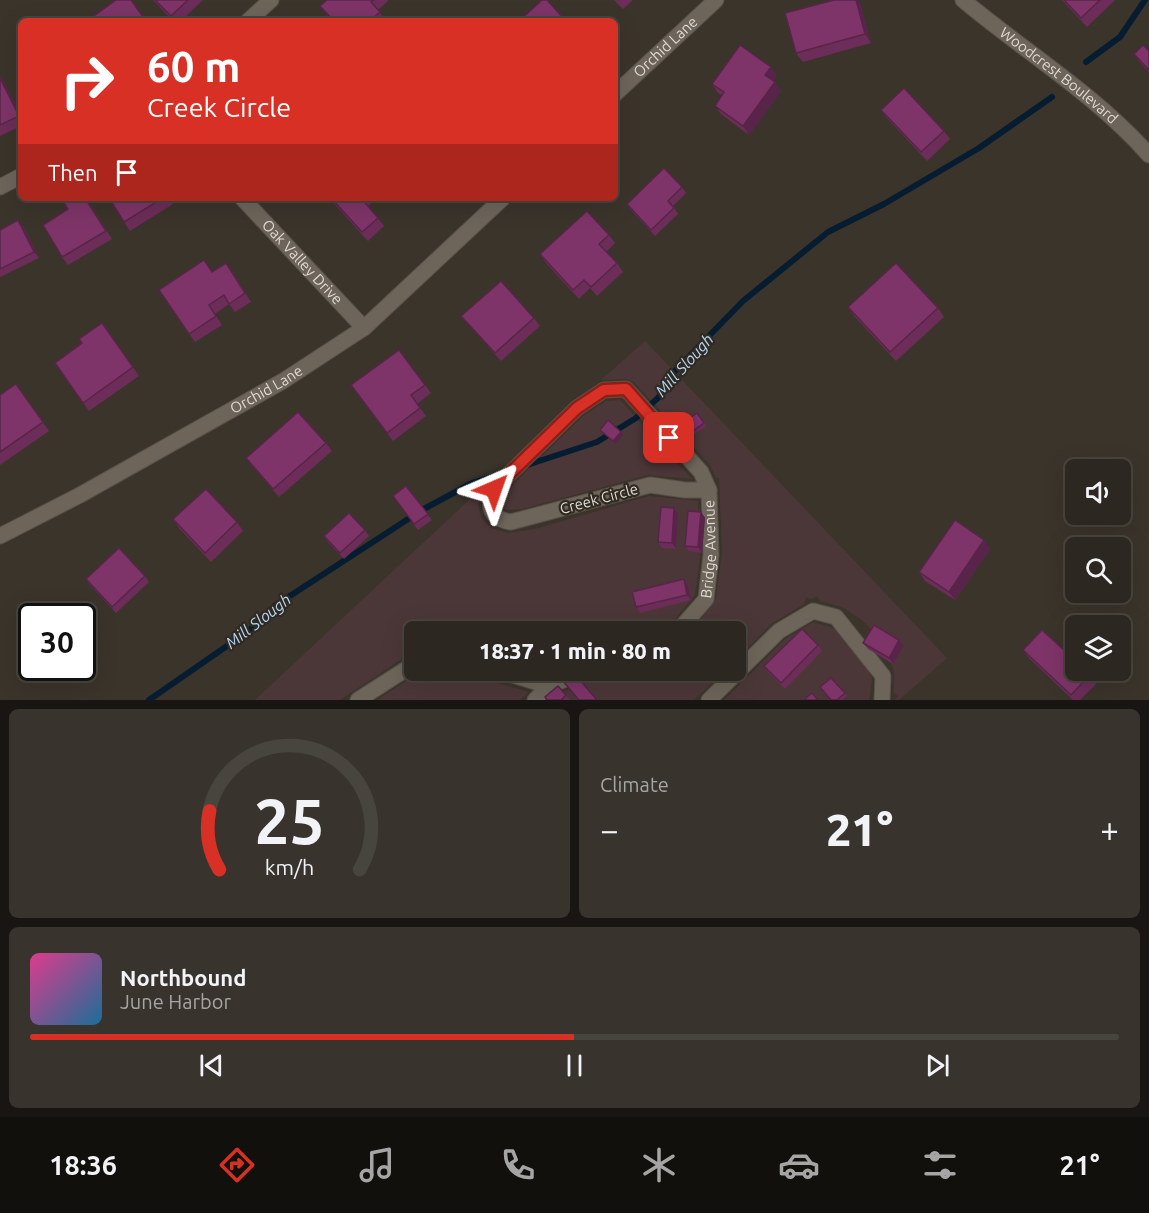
<!DOCTYPE html>
<meta charset="utf-8">
<style>
:root{--surface:#2c2720;--page:#38332d;--text:#f1f3f6;--muted:#a6a5a5;--line:#48443e;--accent:#d93025}
body{margin:0;font-family:Ubuntu,sans-serif;background:var(--page);color:var(--text);height:100vh;display:flex;flex-direction:column;font-size:22px;white-space:nowrap}
*{box-sizing:border-box;margin:0}
p{font-size:20px;color:var(--muted)}
.icon{flex:none;width:33px;height:33px;fill:none;stroke:currentColor;stroke-width:2;stroke-linecap:round;stroke-linejoin:round}
.map{position:relative;height:700px;overflow:hidden}
.details{display:flex;flex-direction:column;gap:9px;padding:9px;background:#181512;flex:1}
.details>*{flex:none}
.guide{position:absolute;left:18px;top:18px;width:600px;height:183px;border-radius:9px;box-shadow:0 6px 24px #0002,0 0 0 2px var(--line);background:#d93025;color:#fff;overflow:hidden}
.buttons{position:absolute;left:1065px;top:459px;display:grid;gap:12px}
.buttons a{display:grid;place-items:center;width:66px;height:66px;border-radius:9px;background:var(--surface);box-shadow:0 6px 24px #0002,0 0 0 2px var(--line);font-size:30px}
.speed{position:absolute;left:18px;top:603px;display:flex;gap:12px;font-size:30px;font-weight:700;text-align:center}
.speed>*{display:grid;place-content:center;width:78px;height:78px;border-radius:50%;background:var(--surface);box-shadow:0 6px 24px #0002,0 0 0 2px var(--line);line-height:1}
.speed .limit{border:3px solid #111;border-radius:9px;background:#fff;color:#111}
.pin{position:absolute;display:grid;place-items:center;width:51px;height:51px;color:#fff;margin:-26px;border-radius:12px;box-shadow:0 3px 9px #0006}
.me{position:absolute;width:66px;margin:-33px;rotate:43deg;stroke-linejoin:round;filter:drop-shadow(0 0 4px #0008)}
.turn{display:flex;align-items:center;gap:21px;height:126px;padding:0 30px;font-size:27px}
.turn .icon{width:78px;height:78px;stroke-width:2.5}
.turn b{display:block;font-size:42px;line-height:51px}
.then{display:flex;align-items:center;height:57px;padding:0 30px;background:#0003;gap:12px;font-size:22px}
.big{font-size:45px;font-weight:800;line-height:1.1}
.details .widget{flex:1;display:flex;flex-direction:column;justify-content:center;gap:9px;min-width:0;padding:0 21px;border-radius:9px;background:var(--page)}
.details .dial{align-items:center;gap:0}
.dial svg{height:156px;overflow:visible;fill:none;stroke:var(--line);stroke-width:7;stroke-linecap:round;text-anchor:middle}
.dial text{fill:var(--text);stroke:none}
.song{display:flex;align-items:center;gap:18px}
.cover{width:72px;height:72px;border-radius:9px;background:linear-gradient(135deg,hsl(330 70% 55%),hsl(200 70% 35%))}
.played{height:6px;border-radius:3px;background:linear-gradient(90deg,var(--accent) 50%,var(--line) 50%)}
.keys{display:flex;justify-content:space-around;direction:ltr}
.heat{display:flex;justify-content:space-between;align-items:center;font-size:33px;direction:ltr}
.details .tiles{flex:1;display:grid;gap:9px;grid-template-columns:1fr 1fr}
.widget:last-child{grid-column:span 2}
.trip{position:absolute;left:404px;top:621px;width:342px;height:60px;border-radius:9px;background:var(--surface);box-shadow:0 6px 24px #0002,0 0 0 2px var(--line);font-weight:800;line-height:60px;text-align:center}
.menu{display:flex;height:96px;justify-content:space-around;align-items:center;background:#12100d;color:var(--muted)}
.menu .icon{width:42px;height:42px}
.menu .current{color:var(--accent)}
.menu b{font-size:27px;color:var(--text)}
.map>svg:first-child{display:block}
.commercial{fill:#4c3738}
.lines{fill:none;stroke-linecap:round;stroke-linejoin:round}
.stream{stroke:#061d31;stroke-width:6}
.minor-casing{stroke:#575149;stroke-width:17}
.tertiary-casing{stroke:#575149;stroke-width:17}
.minor{stroke:#6d655a;stroke-width:15}
.tertiary{stroke:#6d655a;stroke-width:15}
.wall{fill:#6c2d59}
.shaded-wall{fill:#582449}
.building{fill:#7e3468;stroke:#582449;stroke-width:1.5}
.route-casing{stroke:#8d1f18;stroke-width:15}
.route{stroke:#d93025;stroke-width:10}
.labels{text-anchor:middle;stroke-width:4.5;stroke-linejoin:round;paint-order:stroke}
.street-label{font-size:15px;fill:#dedad4;stroke:#312a21}
.water-label{font-size:16px;font-style:italic;fill:#b5d7f9;stroke:#312a21}
</style>
<div class="map">
<svg width="1149" height="700" viewBox="0 0 1149 700">
<rect width="100%" height="100%" fill="#3b342b"/>
<g class="commercial">
<polygon points="645,341 947,658 899,700 895,700 898,696 894,693 894,671 882,640 862,620 842,607 820,601 817,596 812,599 806,597 804,604 771,624 735,661 735,632 691,631 716,598 722,553 719,478 716,478 710,465 634,382 627,379 601,380"/>
<polygon points="620,400 692,479 648,475 522,509 506,510 501,505 503,494 583,416 606,401"/>
<polygon points="484,486 478,505 482,519 491,528 508,533 535,529 649,496 698,501 700,556 695,595 673,622 653,631 414,632 414,651 340,700 255,700"/>
<polygon points="813,622 831,627 846,636 863,654 872,679 869,700 724,700 785,639"/>
<polygon points="423,670 458,671 529,692 520,700 377,700"/>
<polygon points="617,671 725,671 694,700 549,700 557,694"/>
</g>
<g class="lines">
<g class="stream">
<polyline points="1086,62 1120,37 1145,0"/>
<polyline points="524,466 597,442 636,418 659,397 671,375 743,301 828,232 884,204 979,148 1052,97"/>
<polyline points="149,700 250,630 276,605 422,510 472,483 506,472"/>
</g>
<defs>
<g id="minor">
<polyline points="248,21 271,0"/>
<path id="s1" d="M615 94 716 0"/>
<polyline points="0,187 21,176"/>
<path id="s2" d="M242 198 364 328"/>
<path d="M626 389 701 472 709 490H685L650 485 511 522C491 519 486 507 494 489L577 408 604 390Z"/>
<path id="s3" d="M0 536 80 495 283 381 364 328 503 198"/>
<path id="s4" d="M677 632 706 599 711 555 709 490"/>
<polyline points="496,670 549,686"/>
<polyline points="358,700 414,664"/>
<polyline points="535,700 549,686 588,670"/>
<polyline points="709,700 779,631 813,611 836,617 883,676 882,700"/>
</g>
<g id="tertiary">
<path id="s5" d="M963 0C1025 52 1095 94 1149 155"/>
</g>
</defs>
<use href="#minor" class="minor-casing"/>
<use href="#tertiary" class="tertiary-casing"/>
<use href="#minor" class="minor"/>
<use href="#tertiary" class="tertiary"/>
</g>
<g class="wall">
<polygon points="153,0 203,0 181,21 173,21"/>
<polygon points="327,0 387,0 388,1 378,10 386,21 332,21 320,6"/>
<polygon points="614,0 633,0 623,9"/>
<polygon points="1062,0 1115,0 1087,27"/>
<polygon points="860,3 871,43 803,62 796,53"/>
<polygon points="1149,51 1149,72 1138,60 1134,54"/>
<polygon points="777,76 773,81 781,91 749,135 721,114 715,106 722,95 718,93 712,84"/>
<polygon points="0,77 4,82 21,117 21,126 0,136"/>
<polygon points="881,110 944,131 950,139 927,161 887,118"/>
<polygon points="682,187 686,193 673,206 678,214 655,236 631,210 627,204"/>
<polygon points="86,198 112,239 68,265 62,257"/>
<polygon points="109,198 169,198 173,204 130,231"/>
<polygon points="329,198 377,198 368,206 378,218 384,226 368,241"/>
<polygon points="23,226 39,258 0,277 0,230"/>
<polygon points="609,235 615,243 606,252 617,263 623,272 597,296 590,288 579,299 546,263 540,254"/>
<polygon points="226,263 251,302 235,312 229,304 215,314 222,325 195,342 159,290 212,272"/>
<polygon points="848,307 938,308 944,317 896,361 854,316"/>
<polygon points="461,316 534,318 540,326 501,361 468,324"/>
<polygon points="102,323 139,376 89,411 55,363 82,343"/>
<polygon points="399,350 431,393 417,404 426,416 393,441 351,385"/>
<polygon points="16,384 49,431 0,465 0,395"/>
<polygon points="697,413 706,426 695,434 686,421"/>
<polygon points="326,443 332,451 279,497 252,466 246,458"/>
<polygon points="406,486 432,520 418,530 393,496"/>
<polygon points="701,512 705,518 702,553 689,551 685,546"/>
<polygon points="678,514 676,549 662,548 658,542"/>
<polygon points="173,519 237,522 243,531 211,562 179,528"/>
<polygon points="365,530 369,536 344,559 328,542 324,536"/>
<polygon points="984,540 990,549 955,600 925,581 919,572"/>
<polygon points="145,576 149,582 116,613 90,585 86,579"/>
<polygon points="684,579 688,585 691,600 640,613 636,607"/>
<polygon points="899,640 904,646 893,664 868,649 863,643"/>
<polygon points="818,645 822,651 785,689 768,672 764,666"/>
<polygon points="1023,650 1090,675 1096,684 1080,700 1073,700 1029,658"/>
<polygon points="845,693 847,696 842,700 831,700"/>
<polygon points="566,695 570,700 547,700"/>
</g>
<g class="shaded-wall">
<polygon points="856,0 858,0 860,3 871,43 865,34"/>
<polygon points="771,67 777,76 771,84 765,75"/>
<polygon points="0,77 4,82 21,117 21,119"/>
<polygon points="775,82 781,91 749,135 743,126"/>
<polygon points="18,220 23,226 39,258 34,252"/>
<polygon points="621,432 623,435 615,444 613,441"/>
<polygon points="674,508 678,514 676,549 672,543"/>
<polygon points="701,512 705,518 702,553 698,547"/>
<polygon points="984,540 990,549 955,600 949,592"/>
<polygon points="684,579 688,585 691,600 687,595"/>
<polygon points="899,640 904,646 893,664 889,658"/>
</g>
<g class="building">
<polygon points="116,0 131,0 146,21 87,21"/>
<polygon points="155,0 188,0 171,16"/>
<polygon points="327,0 374,0 371,2 380,12 370,21 334,21 320,6"/>
<polygon points="542,0 547,0 566,21 519,21"/>
<polygon points="834,0 856,0 865,34 796,53 785,13"/>
<polygon points="1064,0 1100,0 1081,18"/>
<polygon points="740,45 771,67 765,75 775,82 743,126 715,106 724,92 712,84"/>
<polygon points="1143,45 1149,51 1149,70 1134,54"/>
<polygon points="0,78 19,116 0,125"/>
<polygon points="904,88 944,131 921,152 881,110"/>
<polygon points="664,168 682,187 668,201 674,208 651,230 627,204"/>
<polygon points="61,198 85,198 106,231 62,257 43,225 68,209"/>
<polygon points="109,198 163,198 124,222"/>
<polygon points="331,198 361,198 378,218 362,232"/>
<polygon points="587,211 609,235 599,244 617,263 591,287 584,280 573,290 540,254"/>
<polygon points="18,220 34,252 0,269 0,230"/>
<polygon points="204,260 212,272 226,263 245,293 229,304 224,295 209,305 216,316 189,334 159,290"/>
<polygon points="896,263 938,308 890,352 848,307"/>
<polygon points="501,281 534,318 495,353 461,316"/>
<polygon points="102,323 133,367 83,403 55,363 82,343 79,339"/>
<polygon points="399,350 425,385 411,395 420,408 387,433 351,385"/>
<polygon points="16,384 43,422 0,452 0,395"/>
<polygon points="298,412 326,443 273,489 246,458"/>
<polygon points="697,413 704,423 693,431 686,421"/>
<polygon points="608,420 621,432 613,441 600,430"/>
<polygon points="406,486 428,514 414,524 393,496"/>
<polygon points="206,489 237,522 205,553 173,519"/>
<polygon points="661,507 674,508 672,543 658,542"/>
<polygon points="688,511 701,512 698,547 685,546"/>
<polygon points="349,513 365,530 340,553 324,536"/>
<polygon points="955,520 984,540 949,592 919,572"/>
<polygon points="119,548 145,576 112,607 86,579"/>
<polygon points="684,579 687,595 636,607 632,592"/>
<polygon points="874,625 899,640 889,658 863,643"/>
<polygon points="802,629 818,645 781,683 764,666"/>
<polygon points="1042,630 1076,661 1076,670 1085,670 1090,675 1071,695 1023,650"/>
<polygon points="572,671 597,700 579,700 562,680"/>
<polygon points="831,678 845,693 837,700 831,700 820,687"/>
<polygon points="558,686 566,695 562,699 563,700 547,700 545,697"/>
<polygon points="812,693 818,700 807,700 805,699"/>
</g>
<g class="lines">
<defs>
<polyline id="route" points="494,489 577,408 604,390 626,389 669,438"/>
</defs>
<use href="#route" class="route-casing"/>
<use href="#route" class="route"/>
</g>
<g class="labels">
<g class="street-label">
<text dy="5" stroke="none"><textPath href="#s1" startOffset="69">Orchid Lane</textPath></text>
<text dy="5" stroke="none"><textPath href="#s5" startOffset="122">Woodcrest Boulevard</textPath></text>
<text dy="5" stroke="none"><textPath href="#s2" startOffset="88">Oak Valley Drive</textPath></text>
<text dy="5" stroke="none"><textPath href="#s3" startOffset="304">Orchid Lane</textPath></text>
<text transform="translate(599 499) rotate(-15)" y="5">Creek Circle</text>
<text dy="5" stroke="none"><textPath href="#s4" startOffset="94">Bridge Avenue</textPath></text>
</g>
<g class="water-label">
<text transform="translate(684 365) rotate(-48)" y="6">Mill Slough</text>
<text transform="translate(258 621) rotate(-38)" y="6">Mill Slough</text>
</g>
</g>
</svg>
<div class="buttons">
<a><svg class="icon" aria-label="sound" viewBox="0 0 24 24"><path d="M4 9h4l5-4v14l-5-4H4zM17 9q2 3 0 6"/></svg></a>
<a><svg class="icon" aria-label="search" viewBox="0 0 24 24"><circle cx="10" cy="10" r="6"/><path d="M15 15l6 6"/></svg></a>
<a><svg class="icon" aria-label="layers" viewBox="0 0 24 24"><path d="M12 4l9 5-9 5-9-5zM3 14l9 5 9-5"/></svg></a>
</div>
<div class="speed"><div class="limit">30</div></div>
<div class="pin" style="left:669px;top:438px;background:#d93025"><svg class="icon" aria-label="arrive" viewBox="0 0 24 24"><path d="M6 21V4h12l-3 4 3 4H6"/></svg></div>
<svg class="me" style="left:494px;top:489px" viewBox="-20 -20 40 40"><path d="M0-17L14 15 0 8-14 15z" fill="#d93025" stroke="#fff" stroke-width="4"/></svg>
<div class="trip">18:37 · 1 min · 80 m</div>
<div class="guide">
<div class="turn"><svg class="icon" aria-label="right" viewBox="0 0 24 24"><path d="M7 20v-9h11M14 6l5 5-5 5"/></svg><div><b>60 m</b>Creek Circle</div></div>
<div class="then">Then<svg class="icon" aria-label="arrive" viewBox="0 0 24 24"><path d="M6 21V4h12l-3 4 3 4H6"/></svg></div>
</div>
</div>
<section class="details">
<div class="tiles">
<div class="widget dial"><svg viewBox="0 0 100 80">
<path d="M14 69A42 42 0 1 1 86 69"/>
<path d="M14 69A42 42 0 0 1 9 39" stroke="#d93025"/>
<text x="50" y="56" font-size="32" font-weight="700">25</text>
<text x="50" y="72" font-size="11">km/h</text>
</svg></div>
<div class="widget"><p>Climate</p>
<div class="heat"><a>−</a><b class="big">21°</b><a>+</a></div>
</div>
<div class="widget">
<div class="song"><i class="cover"></i><div><b>Northbound</b><p>June Harbor</p></div></div>
<div class="played"></div>
<div class="keys"><svg class="icon" aria-label="previous" viewBox="0 0 24 24"><path d="M18 5L8 12l10 7zM5 5v14"/></svg><svg class="icon" aria-label="pause" viewBox="0 0 24 24"><path d="M8 5v14M16 5v14"/></svg><svg class="icon" aria-label="next" viewBox="0 0 24 24"><path d="M6 5l10 7-10 7zM19 5v14"/></svg></div>
</div>
</div>
</section>
<nav class="menu">
<b>18:36</b>
<svg class="icon current" aria-label="directions" viewBox="0 0 24 24"><path d="M12 3l9 9-9 9-9-9zM9 14v-3h6M13 9l2 2-2 2"/></svg>
<svg class="icon" aria-label="music" viewBox="0 0 24 24"><path d="M9 18V5l10-2v13"/><circle cx="6" cy="18" r="3"/><circle cx="16" cy="16" r="3"/></svg>
<svg class="icon" aria-label="phone" viewBox="0 0 24 24"><path d="M5 4h4l2 5-3 2q2 4 5 5l2-3 5 2v4C11 20 4 13 5 4z"/></svg>
<svg class="icon" aria-label="climate" viewBox="0 0 24 24"><path d="M12 3v18M4 7l16 10M4 17L20 7"/></svg>
<svg class="icon" aria-label="car" viewBox="0 0 24 24"><path d="M5 17H2v-5l4-1 3-4h7l3 4 3 1v5h-3M9 17h6M6 11h13"/><circle cx="7" cy="17" r="2"/><circle cx="17" cy="17" r="2"/></svg>
<svg class="icon" aria-label="filters" viewBox="0 0 24 24"><path d="M4 7h16M4 17h16"/><circle cx="9" cy="7" r="2"/><circle cx="15" cy="17" r="2"/></svg>
<b>21°</b>
</nav>
